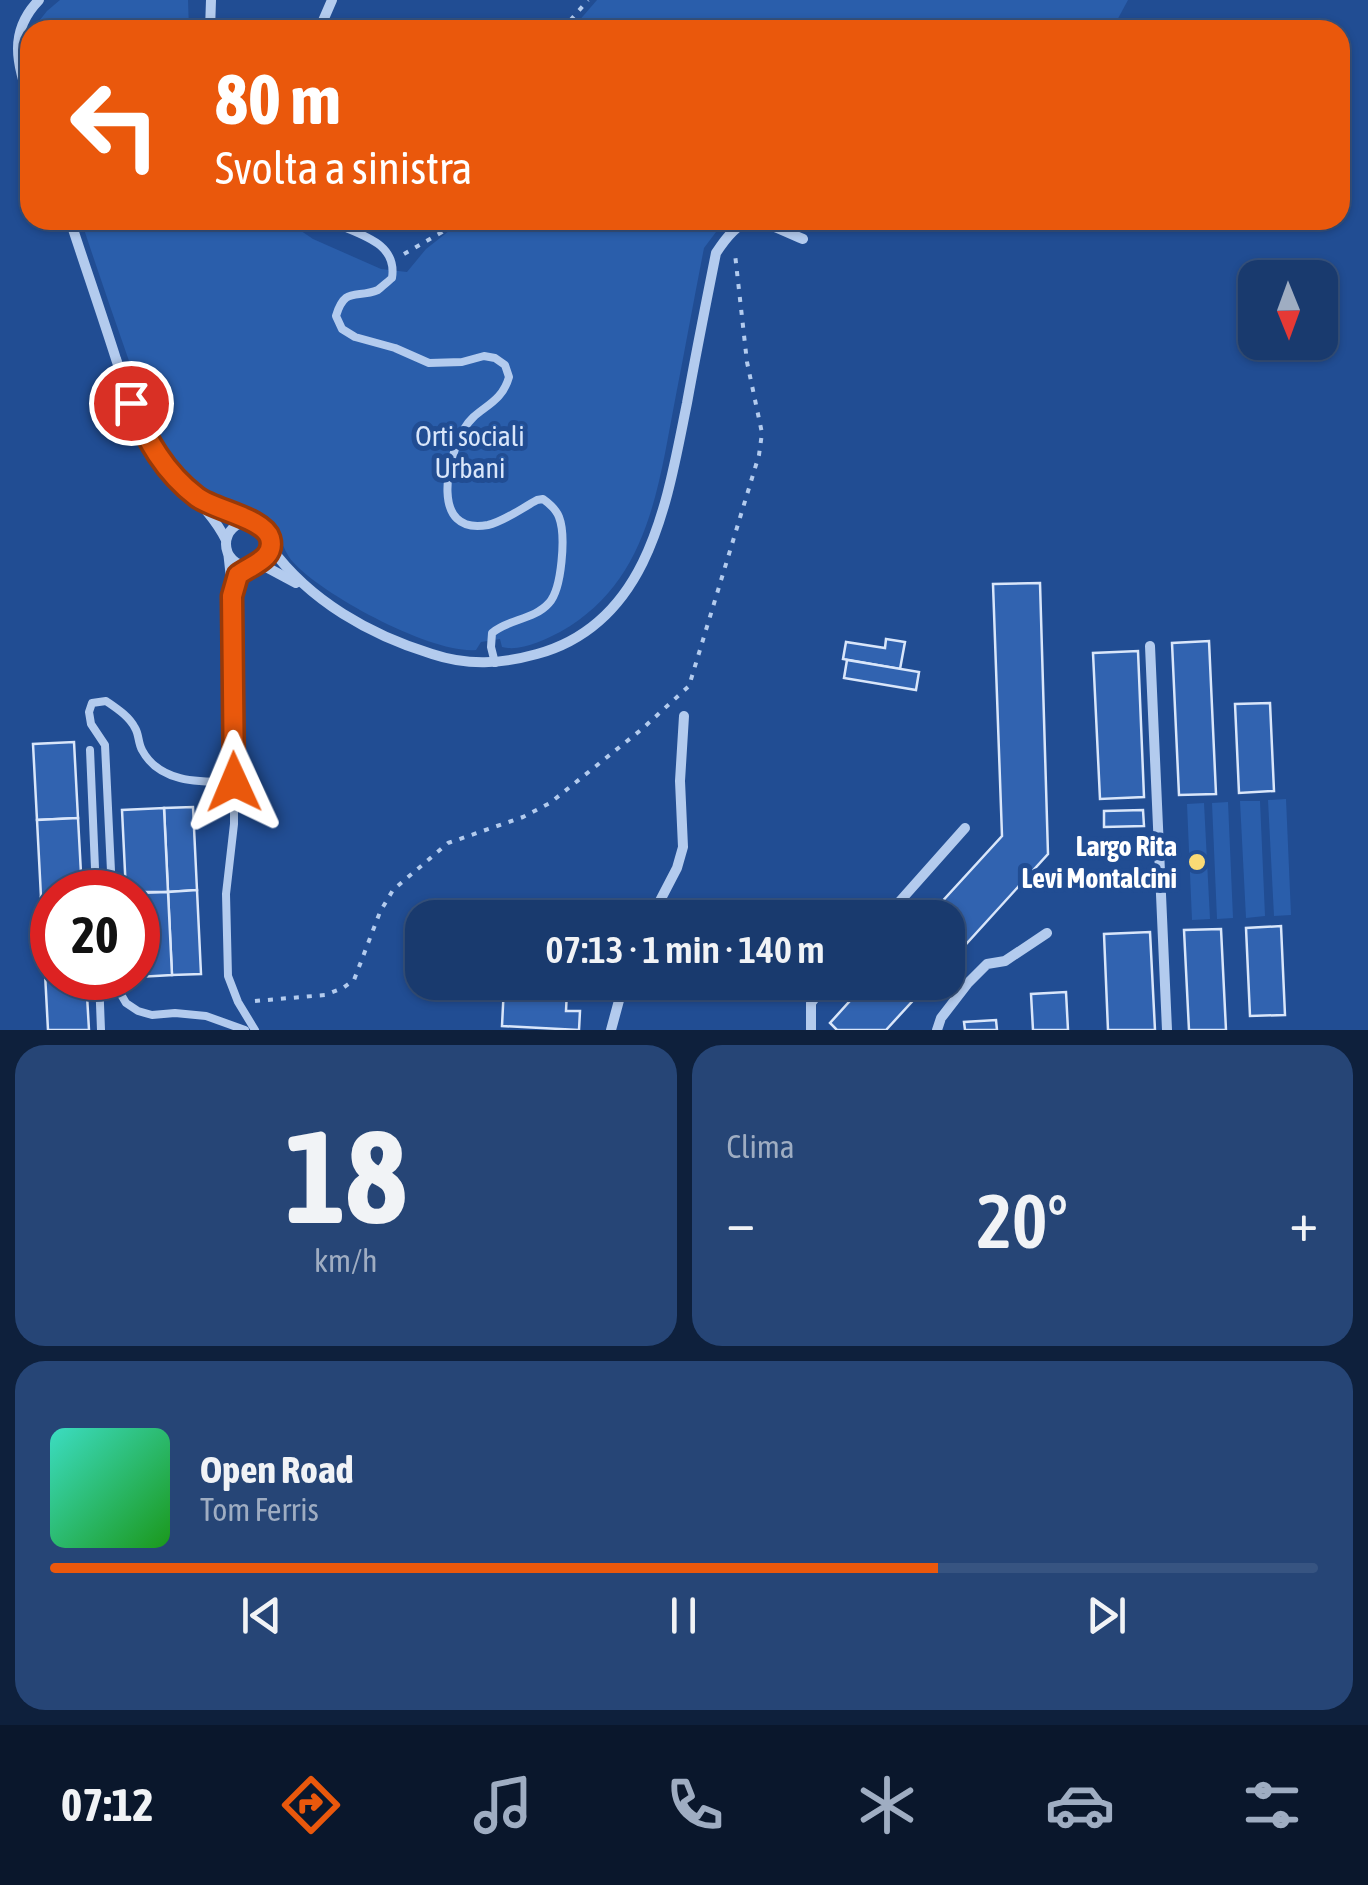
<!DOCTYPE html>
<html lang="it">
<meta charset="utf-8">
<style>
:root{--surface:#193a6e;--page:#264576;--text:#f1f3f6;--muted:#9fadc2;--line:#375481;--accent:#ea580c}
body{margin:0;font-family:"Asap Condensed",sans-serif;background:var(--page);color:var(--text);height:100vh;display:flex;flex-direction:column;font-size:38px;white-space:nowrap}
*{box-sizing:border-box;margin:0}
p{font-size:32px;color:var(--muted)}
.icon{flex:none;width:55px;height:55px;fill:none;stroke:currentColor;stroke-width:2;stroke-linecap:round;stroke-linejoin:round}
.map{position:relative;height:1030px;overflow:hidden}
.panel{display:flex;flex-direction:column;gap:15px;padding:15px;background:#0e203c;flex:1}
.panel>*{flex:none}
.guide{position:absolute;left:20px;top:20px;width:1330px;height:210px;border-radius:30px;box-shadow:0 2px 8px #0004,0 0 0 2px var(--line);background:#ea580c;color:#fff;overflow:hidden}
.needle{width:65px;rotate:179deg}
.fabs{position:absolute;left:1238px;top:260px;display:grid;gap:20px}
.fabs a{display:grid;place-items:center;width:100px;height:100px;border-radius:20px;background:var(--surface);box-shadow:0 2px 8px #0004,0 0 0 2px var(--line);font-size:50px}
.speed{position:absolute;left:30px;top:870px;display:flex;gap:20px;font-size:50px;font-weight:700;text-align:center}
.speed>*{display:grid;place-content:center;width:130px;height:130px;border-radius:50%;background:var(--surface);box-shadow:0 2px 8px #0004,0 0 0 2px var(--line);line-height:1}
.speed .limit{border:15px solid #d22;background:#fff;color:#111}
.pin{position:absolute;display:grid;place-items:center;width:85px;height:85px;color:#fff;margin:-42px;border:5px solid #fff;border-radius:50%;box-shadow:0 2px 10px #0007}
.me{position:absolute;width:110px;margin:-55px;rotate:359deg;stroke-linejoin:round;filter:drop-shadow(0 0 8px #0008)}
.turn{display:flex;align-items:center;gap:35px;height:210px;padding:0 30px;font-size:45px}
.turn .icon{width:130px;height:130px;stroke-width:2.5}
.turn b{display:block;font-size:70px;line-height:85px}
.big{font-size:75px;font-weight:600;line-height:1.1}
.panel .card{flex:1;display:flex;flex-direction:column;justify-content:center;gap:15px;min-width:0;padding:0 35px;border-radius:30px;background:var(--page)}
.panel .dial{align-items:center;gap:0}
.dial b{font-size:130px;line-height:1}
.song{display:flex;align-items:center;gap:30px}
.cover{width:120px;height:120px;border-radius:15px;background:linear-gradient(135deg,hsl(170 70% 55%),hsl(120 70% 35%))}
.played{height:10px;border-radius:5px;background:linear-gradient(90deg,var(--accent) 70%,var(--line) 70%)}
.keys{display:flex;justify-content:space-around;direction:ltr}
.heat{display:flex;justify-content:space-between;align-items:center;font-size:55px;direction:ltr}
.panel .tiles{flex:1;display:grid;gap:15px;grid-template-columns:1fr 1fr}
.card:last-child{grid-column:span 2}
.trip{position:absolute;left:405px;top:900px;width:560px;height:100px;border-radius:30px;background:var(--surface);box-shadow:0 2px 8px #0004,0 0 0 2px var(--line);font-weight:600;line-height:100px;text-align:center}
.menu{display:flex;height:160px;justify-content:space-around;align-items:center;background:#0a172c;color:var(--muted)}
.menu .icon{width:70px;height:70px}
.menu .current{color:var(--accent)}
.menu b{font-size:45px;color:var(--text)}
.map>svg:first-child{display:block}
.green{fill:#2a5eab}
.building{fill:#3163b0;stroke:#d9e6fa;stroke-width:2.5}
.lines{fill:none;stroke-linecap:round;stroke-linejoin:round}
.path{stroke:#b3cbee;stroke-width:4;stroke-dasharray:5 8;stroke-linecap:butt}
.service{stroke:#b3cbee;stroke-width:8}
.minor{stroke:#b3cbee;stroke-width:10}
.route-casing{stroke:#983908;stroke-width:25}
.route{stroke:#ea580c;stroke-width:18}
.poi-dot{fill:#fada75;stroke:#214d93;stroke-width:4}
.labels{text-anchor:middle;stroke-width:10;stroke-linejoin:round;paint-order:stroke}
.park-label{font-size:28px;fill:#d9e6fa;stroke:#214d93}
.poi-label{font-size:28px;font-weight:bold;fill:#fff;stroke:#214d93;text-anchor:end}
</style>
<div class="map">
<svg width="1368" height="1030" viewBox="0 0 1368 1030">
<rect width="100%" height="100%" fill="#214d93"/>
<g class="green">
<polygon points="60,0 188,0 189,30 32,30 47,11"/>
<polygon points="597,0 1128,0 1115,24 1107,30 571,30"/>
<path d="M81 220H285L313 239 381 269 407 272 426 249 463 220H725L704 248C694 299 685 349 675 400 658 489 648 583 560 632 545 640 520 652 502 647L500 639 481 642 476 650C432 654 322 595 293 562 281 549 280 527 266 516 256 508 236 508 223 501 195 487 171 456 154 430 141 409 135 381 128 358 112 312 96 266 81 220Z"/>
<polygon points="1286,799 1291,915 1274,916 1268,800"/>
<polygon points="1240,801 1260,801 1265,916 1246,918"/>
<polygon points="1228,802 1233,918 1217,919 1212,803"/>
<polygon points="1204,803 1210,919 1192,920 1187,804"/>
</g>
<g class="building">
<polygon points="1040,583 1048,854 948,964 948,918 927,918 1002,836 993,584"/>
<polygon points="886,639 905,642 900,669 843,659 846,642 885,648"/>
<polygon points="1209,641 1216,794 1179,795 1172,643"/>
<polygon points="1138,651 1144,797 1100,799 1093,653"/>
<polygon points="847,660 919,672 916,690 844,678"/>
<polygon points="1270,703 1274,791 1239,793 1235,704"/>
<polygon points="74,742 78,818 37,820 33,744"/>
<polygon points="193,807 197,890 168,892 164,808"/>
<polygon points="164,808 168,892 126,892 122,810"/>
<polygon points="1143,810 1144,826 1104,827 1104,811"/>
<polygon points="78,818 82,892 52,892 52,896 41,897 37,820"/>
<polygon points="197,890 201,974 172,975 168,892"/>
<polygon points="168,892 172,975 138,977 138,893"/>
<polygon points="52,896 52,973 45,973 41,897"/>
<polygon points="1281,926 1285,1015 1250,1016 1246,928"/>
<polygon points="1221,929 1226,1030 1189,1030 1184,930"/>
<polygon points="1150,932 1155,1030 1108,1030 1104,934"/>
<polygon points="45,973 52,973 52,978 86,978 89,1030 48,1030"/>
<polygon points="867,982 930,982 886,1030 837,1030 830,1023"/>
<polygon points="504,986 567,990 566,1011 580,1011 579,1030 502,1026"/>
<polygon points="1066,992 1068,1030 1033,1030 1031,994"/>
<polygon points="996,1020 997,1030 965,1030 964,1022"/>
</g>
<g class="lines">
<g class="path">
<polyline points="562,30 588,0"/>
<polyline points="297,220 318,234"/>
<path d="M373 220C396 226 419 230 442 220"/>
<polyline points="404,254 442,232 452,220"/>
<polyline points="255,1001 325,995 343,988 354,980 380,912 393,890 448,843 523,817 550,803 642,729 689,686 759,455 762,433 747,362 735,254"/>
</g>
<g class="service">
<path d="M328 220C355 234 398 240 392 278 391 279 379 289 378 290 356 299 345 286 336 316L342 329 355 337 395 348 429 363 462 362 484 356 495 358 505 365 509 377C501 406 476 407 464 429 447 458 429 536 488 525 505 521 522 508 537 500L543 499C550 504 556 509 559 517 566 535 562 589 549 603 534 620 508 619 492 633L491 647 495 663"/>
<polyline points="227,551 232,596 234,782 234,824 226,894 228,976 238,1002 255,1030"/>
<polyline points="233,591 238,575 249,566"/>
<polyline points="90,750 96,892"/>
<path d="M112 892 105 745 91 724 89 712 92 703 106 701C116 708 129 716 135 728 139 734 138 743 142 750 160 784 202 782 234 782"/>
<polyline points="99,978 101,1030"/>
<polyline points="116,978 116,986 126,1003 138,1011 152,1015 175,1013 206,1016 245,1030"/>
</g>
<g class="minor">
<polyline points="210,30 211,0"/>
<polyline points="319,30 332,0"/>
<path d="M30 102C17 63 8 32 39 0"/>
<path d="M70 220C85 266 101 312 116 359 126 387 134 419 150 445 171 480 207 502 226 540"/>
<polyline points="200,499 248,520"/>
<circle cx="248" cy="544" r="22"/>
<path d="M271 548C310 601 370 635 432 654 468 666 501 664 537 654 650 623 667 501 687 403 696 353 706 303 716 253 747 205 758 221 803 239"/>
<polyline points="256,565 268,568 296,583"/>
<polyline points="1150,646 1167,1030"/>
<polyline points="651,918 677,868 683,847 680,781 684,716"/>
<polyline points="885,918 965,828"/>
<polyline points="611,1030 624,982"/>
<polyline points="811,1030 811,1003 827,982"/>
<polyline points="937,1030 941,1018 968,983 987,964 1005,961 1047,933"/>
</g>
</g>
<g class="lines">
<defs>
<path id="route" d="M131 403C147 440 164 472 197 497 214 510 264 518 270 538 276 559 251 565 238 575L232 596 234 782"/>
</defs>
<use href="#route" class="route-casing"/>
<use href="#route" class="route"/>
</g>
<circle class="poi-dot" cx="1197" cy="862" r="10"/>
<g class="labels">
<g class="park-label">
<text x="470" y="446">Orti sociali<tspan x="470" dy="32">Urbani</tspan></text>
</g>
<g class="poi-label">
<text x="1177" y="856">Largo Rita<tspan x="1177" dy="32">Levi Montalcini</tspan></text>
</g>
</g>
</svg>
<div class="fabs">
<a><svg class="needle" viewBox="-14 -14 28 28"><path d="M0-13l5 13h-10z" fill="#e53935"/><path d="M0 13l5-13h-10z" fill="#9fadc2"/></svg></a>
</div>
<div class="speed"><div class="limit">20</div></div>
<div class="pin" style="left:131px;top:403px;background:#d93025"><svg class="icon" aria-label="arrive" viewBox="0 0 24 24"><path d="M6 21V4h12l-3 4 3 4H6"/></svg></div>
<svg class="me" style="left:234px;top:782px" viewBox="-20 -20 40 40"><path d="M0-17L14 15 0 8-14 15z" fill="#ea580c" stroke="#fff" stroke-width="4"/></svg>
<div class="trip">07:13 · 1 min · 140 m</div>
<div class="guide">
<div class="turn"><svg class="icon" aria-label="left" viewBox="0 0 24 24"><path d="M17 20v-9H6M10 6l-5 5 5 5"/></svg><div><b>80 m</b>Svolta a sinistra</div></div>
</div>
</div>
<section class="panel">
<div class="tiles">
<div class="card dial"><b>18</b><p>km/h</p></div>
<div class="card"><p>Clima</p>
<div class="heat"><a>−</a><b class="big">20°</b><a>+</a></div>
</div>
<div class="card">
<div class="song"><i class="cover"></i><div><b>Open Road</b><p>Tom Ferris</p></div></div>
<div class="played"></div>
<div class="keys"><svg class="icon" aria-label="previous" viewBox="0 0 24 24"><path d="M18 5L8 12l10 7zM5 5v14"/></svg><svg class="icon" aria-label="pause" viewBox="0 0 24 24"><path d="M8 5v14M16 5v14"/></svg><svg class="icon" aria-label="next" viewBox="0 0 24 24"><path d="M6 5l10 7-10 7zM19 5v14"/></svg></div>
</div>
</div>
</section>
<nav class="menu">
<b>07:12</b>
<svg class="icon current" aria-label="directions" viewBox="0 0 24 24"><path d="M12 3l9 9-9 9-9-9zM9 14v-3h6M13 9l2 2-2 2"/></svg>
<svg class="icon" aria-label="music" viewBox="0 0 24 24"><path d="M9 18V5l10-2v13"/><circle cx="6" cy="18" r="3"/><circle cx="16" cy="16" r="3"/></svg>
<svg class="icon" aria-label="phone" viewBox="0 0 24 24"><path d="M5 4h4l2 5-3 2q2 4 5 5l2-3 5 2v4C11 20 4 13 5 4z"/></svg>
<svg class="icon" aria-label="climate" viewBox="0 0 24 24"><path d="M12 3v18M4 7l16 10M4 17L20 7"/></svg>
<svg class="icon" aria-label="car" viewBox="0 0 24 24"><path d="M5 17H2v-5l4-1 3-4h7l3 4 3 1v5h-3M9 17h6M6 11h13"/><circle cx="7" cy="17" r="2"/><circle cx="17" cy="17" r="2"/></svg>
<svg class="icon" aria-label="filters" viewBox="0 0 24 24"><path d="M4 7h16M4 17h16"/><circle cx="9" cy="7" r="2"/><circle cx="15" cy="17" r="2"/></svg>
</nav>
